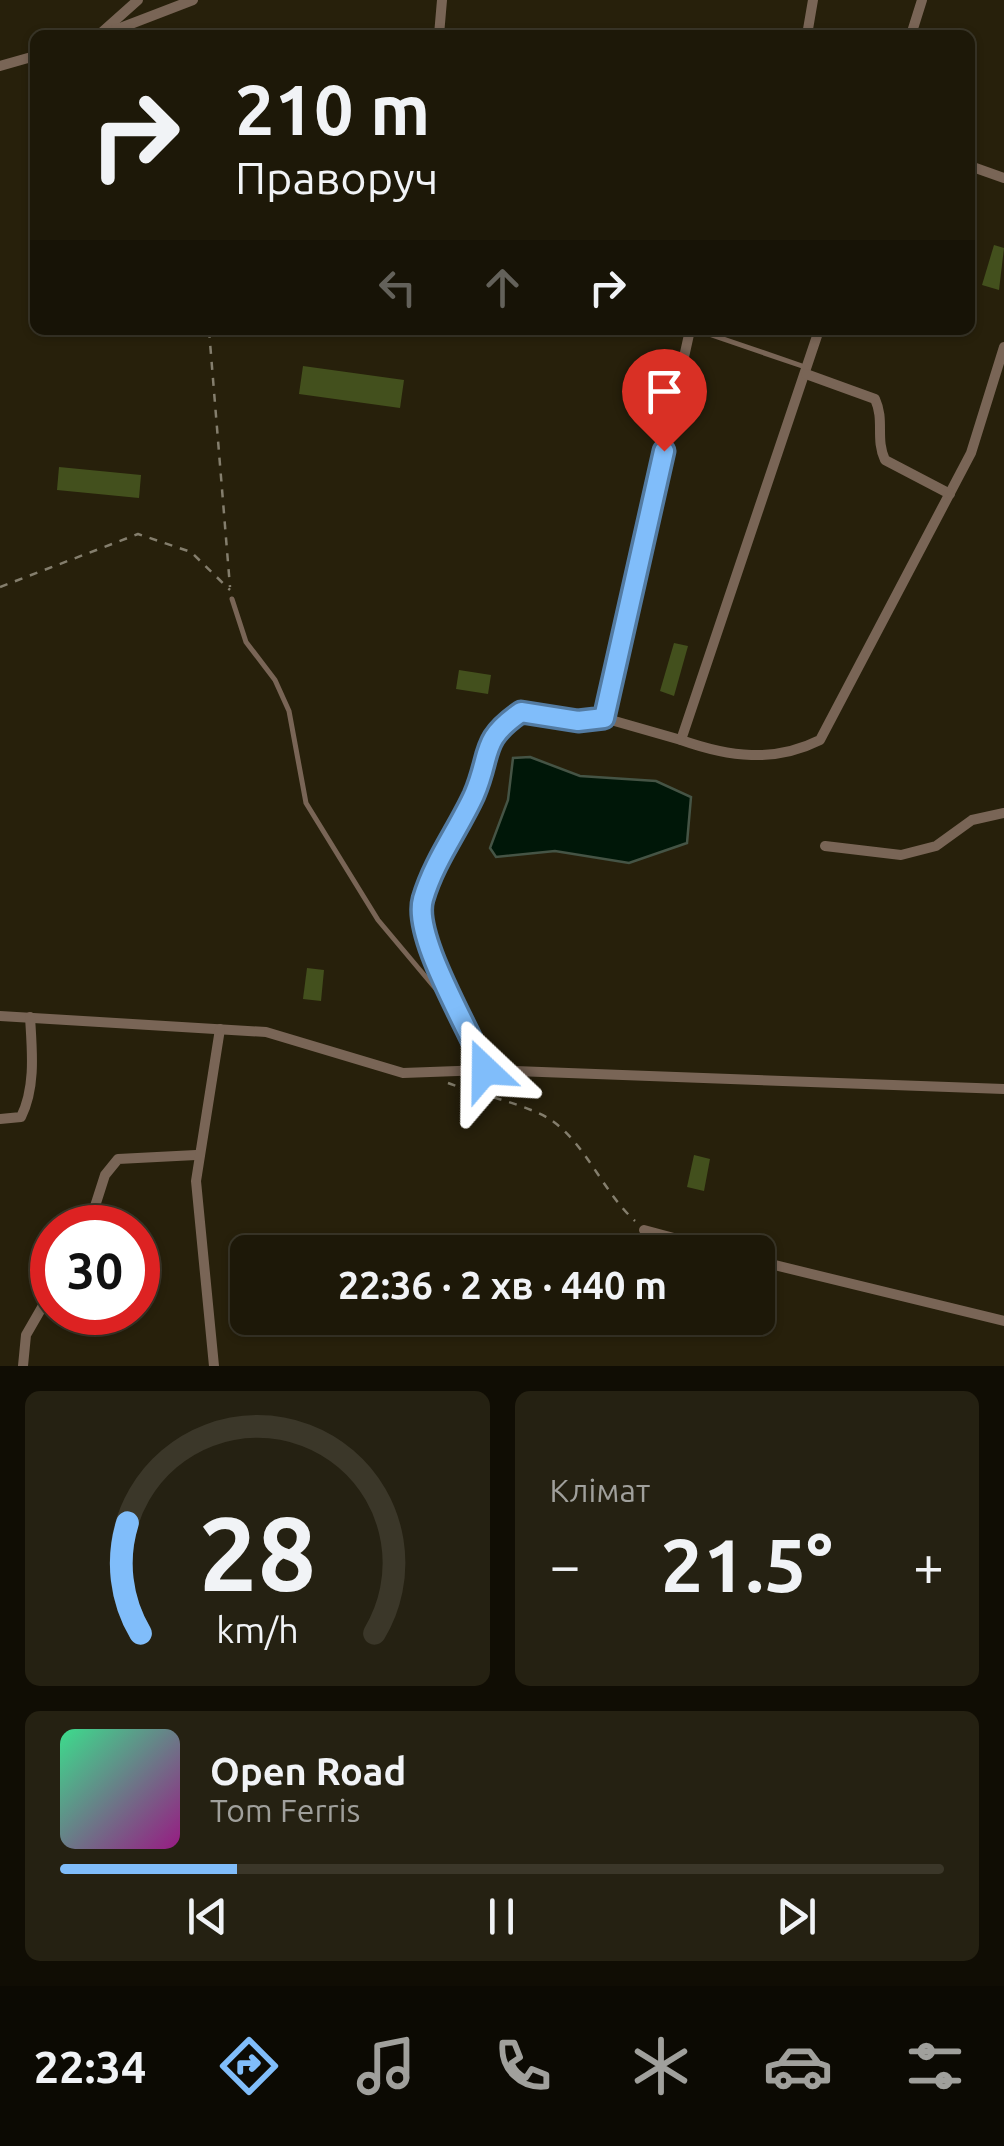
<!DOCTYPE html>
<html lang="uk">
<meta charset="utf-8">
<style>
:root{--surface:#1d1808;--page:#252112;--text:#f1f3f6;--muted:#a0a09c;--line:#3b3729;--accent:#80bdfa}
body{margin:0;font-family:Ubuntu,sans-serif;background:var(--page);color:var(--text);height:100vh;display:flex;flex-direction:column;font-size:38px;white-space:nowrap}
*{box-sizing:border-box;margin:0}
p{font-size:32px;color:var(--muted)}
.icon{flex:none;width:55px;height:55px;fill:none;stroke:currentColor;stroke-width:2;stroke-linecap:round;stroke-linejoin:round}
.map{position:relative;height:1366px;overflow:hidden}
.details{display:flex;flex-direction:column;gap:25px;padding:25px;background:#100d04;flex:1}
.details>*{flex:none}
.hud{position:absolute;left:30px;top:30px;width:945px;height:305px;border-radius:15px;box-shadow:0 2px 8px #0004,0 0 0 2px var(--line);background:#1d1808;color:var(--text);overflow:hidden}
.speed{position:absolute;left:30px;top:1205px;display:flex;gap:20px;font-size:50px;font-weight:700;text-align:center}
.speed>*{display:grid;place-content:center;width:130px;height:130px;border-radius:50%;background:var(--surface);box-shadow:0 2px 8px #0004,0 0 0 2px var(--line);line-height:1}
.speed .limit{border:15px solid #d22;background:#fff;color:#111}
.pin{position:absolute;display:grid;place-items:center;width:85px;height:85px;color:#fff;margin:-102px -42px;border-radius:50% 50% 50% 0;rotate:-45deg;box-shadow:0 0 10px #0007}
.pin .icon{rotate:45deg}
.me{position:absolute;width:110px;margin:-55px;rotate:337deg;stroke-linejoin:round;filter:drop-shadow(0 0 8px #0008)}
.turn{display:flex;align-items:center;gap:35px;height:210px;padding:0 40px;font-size:45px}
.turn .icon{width:130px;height:130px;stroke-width:2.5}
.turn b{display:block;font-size:70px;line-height:85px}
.lanes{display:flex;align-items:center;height:95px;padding:0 40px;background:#0003;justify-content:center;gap:50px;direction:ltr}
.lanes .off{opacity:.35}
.big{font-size:75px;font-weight:600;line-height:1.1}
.details .tile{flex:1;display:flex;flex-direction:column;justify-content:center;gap:15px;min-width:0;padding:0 35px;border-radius:15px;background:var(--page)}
.details .dial{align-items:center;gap:0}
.dial svg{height:260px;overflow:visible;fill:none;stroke:var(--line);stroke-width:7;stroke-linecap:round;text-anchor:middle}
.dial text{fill:var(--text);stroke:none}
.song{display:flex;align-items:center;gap:30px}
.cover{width:120px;height:120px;border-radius:15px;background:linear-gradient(135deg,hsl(150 70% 55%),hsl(310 70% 35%))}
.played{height:10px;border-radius:5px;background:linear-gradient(90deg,var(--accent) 20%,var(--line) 20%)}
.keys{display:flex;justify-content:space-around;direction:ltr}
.heat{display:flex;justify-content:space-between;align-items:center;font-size:55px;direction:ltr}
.details .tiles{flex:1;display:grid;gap:25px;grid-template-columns:1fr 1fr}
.tile:last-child{grid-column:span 2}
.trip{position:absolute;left:230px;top:1235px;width:545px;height:100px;border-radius:15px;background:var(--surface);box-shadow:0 2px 8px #0004,0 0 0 2px var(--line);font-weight:600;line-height:100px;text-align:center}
.menu{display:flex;height:160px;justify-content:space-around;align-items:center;background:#0c0a03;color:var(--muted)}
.menu .icon{width:70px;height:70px}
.menu .active{color:var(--accent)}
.menu b{font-size:45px;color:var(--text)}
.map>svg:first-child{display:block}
.water{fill:#001708;stroke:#455445;stroke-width:2.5}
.building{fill:#43501d}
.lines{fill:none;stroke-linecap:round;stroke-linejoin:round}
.path{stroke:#847e6d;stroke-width:2.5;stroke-dasharray:8 8;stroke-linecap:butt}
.lane{stroke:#796556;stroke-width:5}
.street{stroke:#796556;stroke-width:10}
.route-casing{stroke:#537ba2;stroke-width:25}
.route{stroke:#80bdfa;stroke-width:18}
</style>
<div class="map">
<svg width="1004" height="1366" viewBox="0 0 1004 1366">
<rect width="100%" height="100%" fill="#27200b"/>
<polygon class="water" points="530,757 580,776 656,781 691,797 687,843 629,863 555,851 496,857 490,848 508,800 513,758"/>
<g class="building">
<polygon points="994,245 1004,248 999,290 982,285"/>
<polygon points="303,366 404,380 400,408 299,394"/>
<polygon points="59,467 141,475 139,498 57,490"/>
<polygon points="674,643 688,646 674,696 660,691"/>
<polygon points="459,670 491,675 488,694 456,689"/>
<polygon points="307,968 324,970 321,1001 303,999"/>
<polygon points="694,1155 710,1159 704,1191 687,1187"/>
</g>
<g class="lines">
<g class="path">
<polyline points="209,330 230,587"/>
<polyline points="0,587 138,534 191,552 230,590"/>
<path d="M448 1083C476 1094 527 1104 551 1120 586 1144 603 1192 635 1221"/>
</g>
<g class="lane">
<polyline points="697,330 808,368"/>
<polyline points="232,599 246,642 275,680 289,711 306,803 378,920 451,1007"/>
</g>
<g class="street">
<polyline points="101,33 138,0"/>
<polyline points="102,35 193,0"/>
<polyline points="439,35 442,0"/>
<polyline points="807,35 813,0"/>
<polyline points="911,35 922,0"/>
<polyline points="0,66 35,56"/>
<polyline points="970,166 1004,178"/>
<path d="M690 330 604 718 578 721 521 712C479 741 492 753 474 795 458 830 434 861 423 899 412 937 471 1031 485 1070L1004 1089"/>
<path d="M819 330 681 740C729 757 774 763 820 740L971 453 1004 347"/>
<path d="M806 374 875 399C885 421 875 438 885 460L950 494"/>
<polyline points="604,718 681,740"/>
<polyline points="825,846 901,855 936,846 972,820 1004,813"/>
<polyline points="0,1016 266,1032 403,1073 485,1070"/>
<path d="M0 1119 21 1117C36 1087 32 1050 30 1017"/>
<polyline points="88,1228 105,1175 118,1159 196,1155"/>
<polyline points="644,1230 726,1252"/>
<polyline points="758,1261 1004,1321"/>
<polyline points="23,1366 26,1335 52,1290"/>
<polyline points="214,1366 196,1181 220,1029"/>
</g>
</g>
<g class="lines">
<defs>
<path id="route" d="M485 1070C471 1031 412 937 423 899 434 861 458 830 474 795 492 753 479 741 521 712L578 721 604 718 664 451"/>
</defs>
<use href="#route" class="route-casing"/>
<use href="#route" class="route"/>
</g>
</svg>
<div class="speed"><div class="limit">30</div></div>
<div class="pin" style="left:664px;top:451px;background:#d93025"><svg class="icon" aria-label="arrive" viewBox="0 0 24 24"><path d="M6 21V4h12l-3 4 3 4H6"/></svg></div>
<svg class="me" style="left:485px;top:1070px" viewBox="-20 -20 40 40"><path d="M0-17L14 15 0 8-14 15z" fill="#80bdfa" stroke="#fff" stroke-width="4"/></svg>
<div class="trip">22:36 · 2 хв · 440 m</div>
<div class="hud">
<div class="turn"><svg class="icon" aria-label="right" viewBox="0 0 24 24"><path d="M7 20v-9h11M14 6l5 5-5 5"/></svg><div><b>210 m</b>Праворуч</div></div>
<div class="lanes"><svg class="icon off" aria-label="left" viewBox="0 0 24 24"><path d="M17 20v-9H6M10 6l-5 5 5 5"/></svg><svg class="icon off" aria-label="ahead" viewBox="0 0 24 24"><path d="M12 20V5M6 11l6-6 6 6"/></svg><svg class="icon" aria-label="right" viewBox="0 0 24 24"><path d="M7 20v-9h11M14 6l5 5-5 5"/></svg></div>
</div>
</div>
<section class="details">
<div class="tiles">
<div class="tile dial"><svg viewBox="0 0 100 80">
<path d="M14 69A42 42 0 1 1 86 69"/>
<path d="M14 69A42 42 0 0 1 10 35" stroke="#80bdfa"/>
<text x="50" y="56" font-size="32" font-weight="700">28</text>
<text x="50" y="72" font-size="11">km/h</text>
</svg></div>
<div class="tile"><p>Клімат</p>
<div class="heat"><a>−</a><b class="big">21.5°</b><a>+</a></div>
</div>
<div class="tile">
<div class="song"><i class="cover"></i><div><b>Open Road</b><p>Tom Ferris</p></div></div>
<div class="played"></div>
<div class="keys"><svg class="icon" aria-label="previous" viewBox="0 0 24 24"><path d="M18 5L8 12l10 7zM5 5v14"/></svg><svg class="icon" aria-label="pause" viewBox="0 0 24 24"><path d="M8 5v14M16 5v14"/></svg><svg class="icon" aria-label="next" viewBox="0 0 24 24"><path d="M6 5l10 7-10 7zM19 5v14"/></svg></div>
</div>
</div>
</section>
<nav class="menu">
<b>22:34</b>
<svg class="icon active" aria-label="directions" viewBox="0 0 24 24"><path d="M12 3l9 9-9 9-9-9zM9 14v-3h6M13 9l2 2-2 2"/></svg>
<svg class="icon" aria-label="music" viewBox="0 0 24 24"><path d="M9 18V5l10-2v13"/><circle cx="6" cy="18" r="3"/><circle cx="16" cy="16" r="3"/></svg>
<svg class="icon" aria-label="phone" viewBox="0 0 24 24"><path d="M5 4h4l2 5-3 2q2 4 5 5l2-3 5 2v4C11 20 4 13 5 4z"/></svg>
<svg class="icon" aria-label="climate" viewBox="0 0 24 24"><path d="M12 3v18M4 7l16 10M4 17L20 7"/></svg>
<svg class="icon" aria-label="car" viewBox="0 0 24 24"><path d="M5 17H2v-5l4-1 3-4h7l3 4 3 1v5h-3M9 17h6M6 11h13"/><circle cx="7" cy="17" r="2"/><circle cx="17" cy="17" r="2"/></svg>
<svg class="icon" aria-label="filters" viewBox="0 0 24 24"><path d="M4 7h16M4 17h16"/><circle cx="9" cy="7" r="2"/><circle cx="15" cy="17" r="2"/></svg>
</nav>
